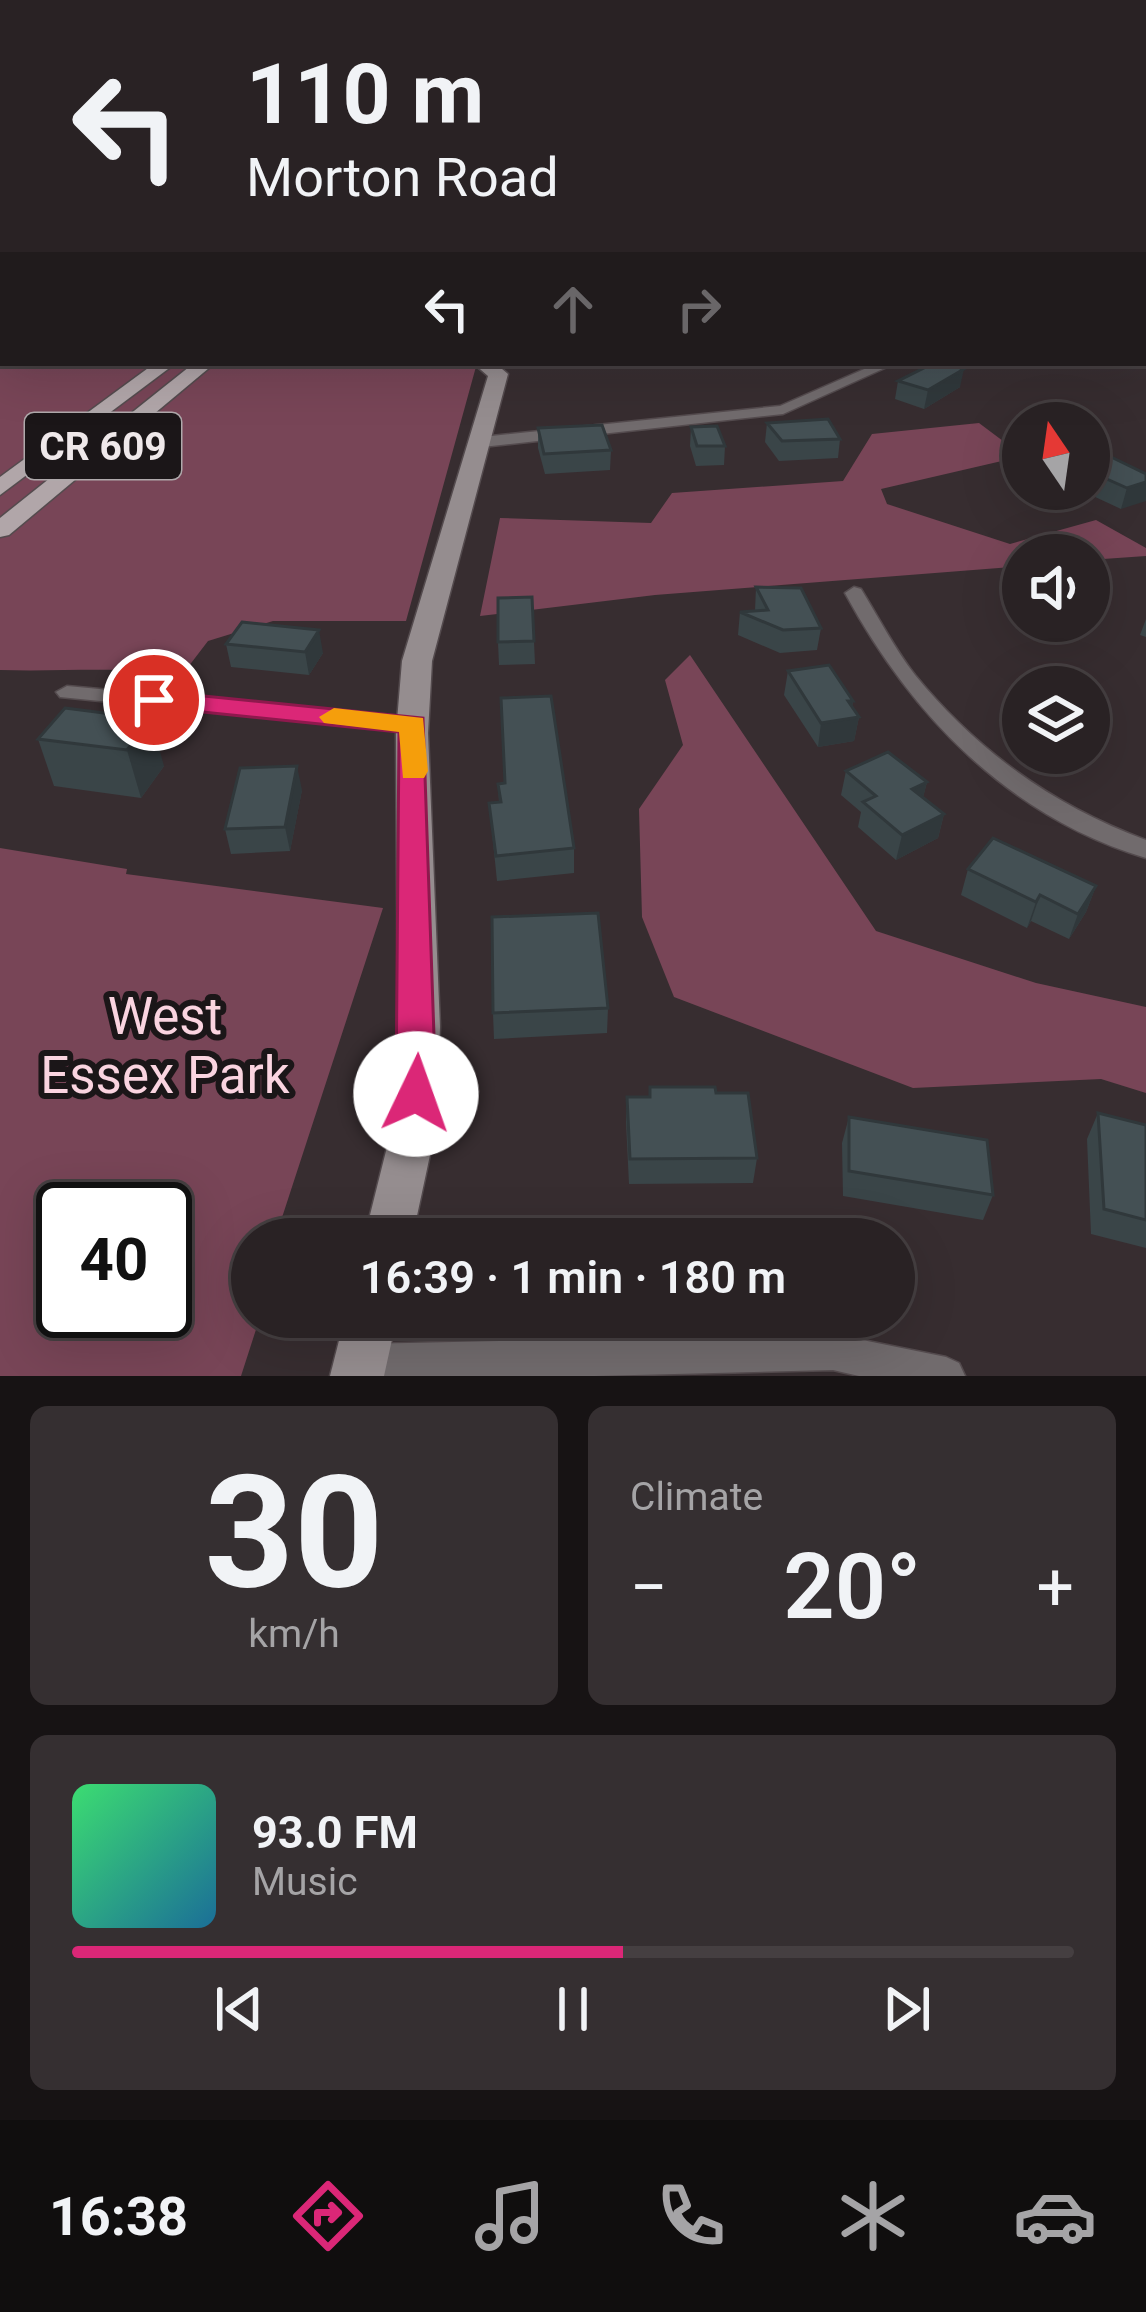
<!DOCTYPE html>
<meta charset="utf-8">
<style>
:root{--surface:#292224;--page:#352f31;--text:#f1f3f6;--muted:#a5a4a6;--line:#453f41;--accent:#db2777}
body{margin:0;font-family:Roboto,sans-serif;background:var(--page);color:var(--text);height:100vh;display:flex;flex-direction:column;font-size:45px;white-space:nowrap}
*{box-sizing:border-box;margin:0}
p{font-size:39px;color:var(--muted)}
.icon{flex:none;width:66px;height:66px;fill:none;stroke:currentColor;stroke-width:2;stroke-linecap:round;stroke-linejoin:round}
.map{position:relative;height:1376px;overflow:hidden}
.sheet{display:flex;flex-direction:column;gap:30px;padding:30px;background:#171314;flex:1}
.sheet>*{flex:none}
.hud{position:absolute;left:0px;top:0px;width:1146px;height:366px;box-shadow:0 12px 48px #0002,0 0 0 3px var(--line);background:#292224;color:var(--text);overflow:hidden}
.needle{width:78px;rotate:347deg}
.controls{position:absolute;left:1002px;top:402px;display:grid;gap:24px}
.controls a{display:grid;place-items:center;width:108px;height:108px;border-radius:50%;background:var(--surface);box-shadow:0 12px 48px #0002,0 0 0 3px var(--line);font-size:60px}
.speed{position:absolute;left:36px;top:1182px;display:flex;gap:24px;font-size:60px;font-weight:700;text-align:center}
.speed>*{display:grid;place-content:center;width:156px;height:156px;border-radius:50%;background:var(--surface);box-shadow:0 12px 48px #0002,0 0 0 3px var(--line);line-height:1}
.speed .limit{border:6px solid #111;border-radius:18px;background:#fff;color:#111}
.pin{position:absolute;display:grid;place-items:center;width:102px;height:102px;color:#fff;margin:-51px;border:6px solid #fff;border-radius:50%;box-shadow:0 3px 12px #0007}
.me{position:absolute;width:132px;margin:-66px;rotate:3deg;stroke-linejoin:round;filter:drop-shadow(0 0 9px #0008)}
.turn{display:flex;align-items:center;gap:42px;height:252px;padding:0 48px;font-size:54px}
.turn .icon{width:156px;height:156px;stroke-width:2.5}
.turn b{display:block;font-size:84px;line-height:102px}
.lanes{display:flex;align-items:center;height:114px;padding:0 48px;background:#0003;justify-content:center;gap:60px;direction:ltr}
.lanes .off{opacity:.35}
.big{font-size:90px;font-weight:600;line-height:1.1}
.sheet .card{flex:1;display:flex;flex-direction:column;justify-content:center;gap:18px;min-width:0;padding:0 42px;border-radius:18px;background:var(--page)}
.sheet .dial{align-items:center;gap:0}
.dial b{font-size:156px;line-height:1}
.song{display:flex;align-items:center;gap:36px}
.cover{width:144px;height:144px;border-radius:18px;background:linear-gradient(135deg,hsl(140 70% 55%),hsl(200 70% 35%))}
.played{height:12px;border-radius:6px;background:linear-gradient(90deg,var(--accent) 55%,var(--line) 55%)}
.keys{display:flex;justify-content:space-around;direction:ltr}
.heat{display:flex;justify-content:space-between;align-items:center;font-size:66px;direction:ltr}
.sheet .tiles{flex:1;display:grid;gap:30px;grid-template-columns:1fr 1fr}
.card:last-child{grid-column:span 2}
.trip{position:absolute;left:231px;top:1218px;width:684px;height:120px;border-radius:60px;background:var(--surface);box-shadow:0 12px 48px #0002,0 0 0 3px var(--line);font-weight:600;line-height:120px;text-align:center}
.tabs{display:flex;height:192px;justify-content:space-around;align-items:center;background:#100e0e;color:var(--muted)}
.tabs .icon{width:84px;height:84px}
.tabs .active{color:var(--accent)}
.tabs b{font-size:54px;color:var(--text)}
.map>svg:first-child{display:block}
.green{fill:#784557;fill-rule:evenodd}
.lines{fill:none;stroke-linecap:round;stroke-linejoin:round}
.river{fill:#a96b80;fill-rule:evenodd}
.street-casing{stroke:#544b4e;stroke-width:3}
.secondary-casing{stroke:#544b4e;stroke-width:3}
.primary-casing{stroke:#544b4e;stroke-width:3}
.street{fill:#716b6d;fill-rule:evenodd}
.secondary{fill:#958d8f;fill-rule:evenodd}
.primary{fill:#b1a6a9;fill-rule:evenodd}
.wall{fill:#3a4548}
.shaded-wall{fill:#30383b}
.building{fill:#445054;stroke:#30383b;stroke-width:3}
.route{fill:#db2777;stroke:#8e194d;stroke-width:3}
.slow{fill:#f59e0b}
.labels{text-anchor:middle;stroke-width:12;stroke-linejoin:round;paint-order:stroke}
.shield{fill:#1b1618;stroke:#afa9ab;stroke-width:3}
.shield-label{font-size:39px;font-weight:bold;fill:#efe8ea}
.near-park-label{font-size:51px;fill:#fad4e0;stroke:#1b1618}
</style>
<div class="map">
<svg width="1146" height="1376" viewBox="0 0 1146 1376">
<rect width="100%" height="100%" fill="#372d30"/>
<g class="green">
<path d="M0 189 3 363H477L406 621H273L208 641 182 675C122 666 62 672 0 670Z"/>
<polygon points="979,423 1023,456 881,489 887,504 1010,544 1096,520 1146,548 1146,556 1089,560 1089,555 1023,555 1023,566 655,595 480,616 500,518 651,523 672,493 843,481 872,434"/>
<polygon points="690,655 876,931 1036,983 1146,1007 1146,1093 1101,1079 913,1088 674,997 642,917 639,809 683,745 665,680"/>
<path d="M0 848 127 869 126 874 383 908 275 1239H252V1317H260L241 1376H0ZM165 1209V1311H63V1209Z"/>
</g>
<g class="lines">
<rect class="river" x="0" y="257" width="3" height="14"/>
<defs>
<g id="street">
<polygon points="1143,243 1146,244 1146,250 1143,249"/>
<polygon points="1146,321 1146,329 1143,330 1143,322"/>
<polygon points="878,363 896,363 783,414 482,447 474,442 482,437 780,406"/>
<path d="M854 587 861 589C879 618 894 648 915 675 977 751 1054 806 1146 840V858C1009 817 911 715 845 593Z"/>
<polygon points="67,686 413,718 424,725 413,732 60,697 56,692"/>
<polygon points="833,1334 946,1357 959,1363 965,1376 859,1376 833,1370 595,1376 348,1376 342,1363 348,1350 361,1344"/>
</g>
<g id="secondary">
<polygon points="473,363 495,363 508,374 432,661 428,733 440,1027 436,1127 412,1239 364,1239 392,1127 398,1027 396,733 402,661 488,376"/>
<polygon points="345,1317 397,1317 384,1376 330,1376"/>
</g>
<g id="primary">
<polygon points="155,363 176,363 0,495 0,477"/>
<polygon points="194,363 215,363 9,535 0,537 0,518"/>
</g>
</defs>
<use href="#street" class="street-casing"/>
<use href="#secondary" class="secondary-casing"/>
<use href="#primary" class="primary-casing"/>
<use href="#street" class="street"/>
<use href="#secondary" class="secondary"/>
<use href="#primary" class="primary"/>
</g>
<g class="wall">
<polygon points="898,381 960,387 924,409 895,399"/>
<polygon points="767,423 840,439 838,458 779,461 765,442"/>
<polygon points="691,427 725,446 724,465 696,466 690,446"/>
<polygon points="538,428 611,450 610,470 545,474 538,448"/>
<polygon points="1089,462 1146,474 1121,509 1078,489 1089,489"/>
<polygon points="756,587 821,628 817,650 780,653 738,635 740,612 755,611"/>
<polygon points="532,597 535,664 499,665 498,642"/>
<polygon points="1146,619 1146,637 1140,635"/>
<polygon points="226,644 323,653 309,675 231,667"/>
<polygon points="788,671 853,701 852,707 859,717 854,741 818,747 784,695"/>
<polygon points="65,708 164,766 141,798 54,786 38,739"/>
<polygon points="846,771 927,782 923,797 944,814 938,838 896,860 858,827 861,812 841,795"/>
<polygon points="498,784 574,848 574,873 497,881 489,803 499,802"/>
<polygon points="302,790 290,851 231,854 225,829"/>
<polygon points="968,869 1096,886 1086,912 1069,939 1031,921 1027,928 961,895"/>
<polygon points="608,1008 607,1033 494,1039 493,1013"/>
<polygon points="650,1087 716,1093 757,1158 753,1183 629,1184 626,1122 627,1097 649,1097"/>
<polygon points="1098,1113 1146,1125 1146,1248 1091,1234 1087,1139"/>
<polygon points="849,1117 993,1195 983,1220 843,1196 842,1143"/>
</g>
<g class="shaded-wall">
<polygon points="964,369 960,387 924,409 928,390"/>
<polygon points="1146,482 1146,501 1121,509 1127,488"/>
<polygon points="319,630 323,653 309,675 305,652"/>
<polygon points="848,701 853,701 850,719 859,717 854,741 818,747 821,723"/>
<polygon points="151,719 164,766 141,798 127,750"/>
<polygon points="297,766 302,790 290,851 285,827"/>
<polygon points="927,782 921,806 912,789"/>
<polygon points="944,814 938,838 896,860 902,835"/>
<polygon points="1096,886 1086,912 1069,939 1078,914"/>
<polygon points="1040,895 1031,921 1027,928 1036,902"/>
</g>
<g class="building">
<polygon points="934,363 945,363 964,369 928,390 898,381"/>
<polygon points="828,419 840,439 782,441 767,423"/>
<polygon points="602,425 611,450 544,454 538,428"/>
<polygon points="717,426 725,446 697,446 691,427"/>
<polygon points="1109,456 1146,474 1146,482 1127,488 1089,471 1089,462"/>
<polygon points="756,587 801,588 821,628 783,630 740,612 768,610"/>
<polygon points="532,597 534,641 498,642 498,598"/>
<polygon points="242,622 319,630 305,652 226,644"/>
<polygon points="829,665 853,701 848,701 859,717 821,723 788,671"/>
<polygon points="551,696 574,848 496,856 489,803 501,802 498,784 505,783 501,698"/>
<polygon points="65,708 151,719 127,750 38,739"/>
<polygon points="888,752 927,782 912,789 944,814 902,835 863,802 876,796 846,771"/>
<polygon points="297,766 285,827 225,829 240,768"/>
<polygon points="993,838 1096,886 1078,914 1040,895 1036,902 968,869"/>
<polygon points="598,913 608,1008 493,1013 492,917"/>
<polygon points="650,1087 715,1087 716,1093 748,1093 757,1158 630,1159 627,1097 650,1097"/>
<polygon points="1098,1113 1146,1125 1146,1220 1104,1209"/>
<polygon points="849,1117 987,1140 993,1195 849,1171"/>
</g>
<linearGradient id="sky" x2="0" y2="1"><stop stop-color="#1e191a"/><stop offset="0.5" stop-color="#4d4c59"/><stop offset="1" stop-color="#4d4c59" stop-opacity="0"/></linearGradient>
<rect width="1146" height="381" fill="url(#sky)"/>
<polygon class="route" points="154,691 423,718 436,1094 430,1106 416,1111 402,1106 396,1094 399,732 144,706 144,694"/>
<polygon class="slow" points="334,708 423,718 428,771 424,778 403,778 399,732 324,723 319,717"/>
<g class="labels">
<rect class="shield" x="25" y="413" width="156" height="66" rx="9"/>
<g class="shield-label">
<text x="103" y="460">CR 609</text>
</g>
<g class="near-park-label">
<text x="165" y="1034">West<tspan x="165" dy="59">Essex Park</tspan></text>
</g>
</g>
</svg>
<div class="controls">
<a><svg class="needle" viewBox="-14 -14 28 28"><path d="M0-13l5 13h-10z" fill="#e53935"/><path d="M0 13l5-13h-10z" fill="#a5a4a6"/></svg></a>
<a><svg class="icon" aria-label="sound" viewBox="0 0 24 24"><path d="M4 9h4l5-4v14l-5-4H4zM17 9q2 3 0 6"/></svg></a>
<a><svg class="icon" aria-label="layers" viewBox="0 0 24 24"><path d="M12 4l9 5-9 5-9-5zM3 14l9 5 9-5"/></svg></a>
</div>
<div class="speed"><div class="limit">40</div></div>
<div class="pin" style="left:154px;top:700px;background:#d93025"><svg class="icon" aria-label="arrive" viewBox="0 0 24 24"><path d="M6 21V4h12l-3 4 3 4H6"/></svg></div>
<svg class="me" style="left:416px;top:1094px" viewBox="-20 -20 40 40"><circle r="19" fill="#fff"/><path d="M0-13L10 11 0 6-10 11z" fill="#db2777"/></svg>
<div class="trip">16:39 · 1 min · 180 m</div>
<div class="hud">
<div class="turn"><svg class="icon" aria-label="left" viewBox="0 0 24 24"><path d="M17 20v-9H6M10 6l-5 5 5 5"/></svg><div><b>110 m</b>Morton Road</div></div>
<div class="lanes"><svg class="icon" aria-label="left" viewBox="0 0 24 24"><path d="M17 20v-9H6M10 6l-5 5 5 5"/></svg><svg class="icon off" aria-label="ahead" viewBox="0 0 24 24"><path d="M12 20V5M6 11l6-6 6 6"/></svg><svg class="icon off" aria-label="right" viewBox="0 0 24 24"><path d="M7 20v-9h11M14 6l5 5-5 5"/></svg></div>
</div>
</div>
<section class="sheet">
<div class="tiles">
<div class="card dial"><b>30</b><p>km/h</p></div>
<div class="card"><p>Climate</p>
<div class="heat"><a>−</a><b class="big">20°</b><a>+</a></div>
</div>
<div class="card">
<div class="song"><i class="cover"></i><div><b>93.0 FM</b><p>Music</p></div></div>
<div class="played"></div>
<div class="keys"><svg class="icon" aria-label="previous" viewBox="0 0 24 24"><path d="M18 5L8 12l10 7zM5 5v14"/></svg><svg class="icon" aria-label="pause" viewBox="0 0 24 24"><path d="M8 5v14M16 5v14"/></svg><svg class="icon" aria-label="next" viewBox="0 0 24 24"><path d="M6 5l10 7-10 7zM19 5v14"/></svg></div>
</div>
</div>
</section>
<nav class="tabs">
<b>16:38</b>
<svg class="icon active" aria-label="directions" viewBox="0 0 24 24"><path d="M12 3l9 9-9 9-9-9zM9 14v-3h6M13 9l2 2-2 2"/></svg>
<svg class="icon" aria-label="music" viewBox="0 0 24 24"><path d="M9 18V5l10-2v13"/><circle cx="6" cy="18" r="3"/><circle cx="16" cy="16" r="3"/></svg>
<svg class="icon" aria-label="phone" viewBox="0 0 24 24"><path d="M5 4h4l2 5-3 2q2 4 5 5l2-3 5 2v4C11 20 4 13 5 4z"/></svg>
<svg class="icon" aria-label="climate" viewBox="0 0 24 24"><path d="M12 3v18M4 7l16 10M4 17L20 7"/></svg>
<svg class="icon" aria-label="car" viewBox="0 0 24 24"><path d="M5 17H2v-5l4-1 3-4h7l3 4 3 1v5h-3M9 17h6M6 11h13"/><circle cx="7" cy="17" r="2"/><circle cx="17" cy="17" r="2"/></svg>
</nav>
